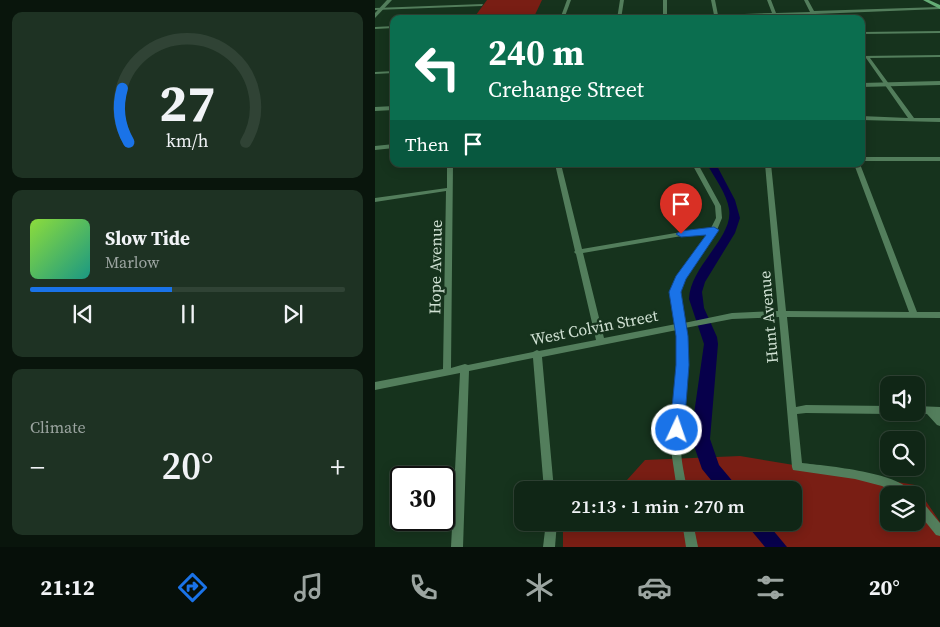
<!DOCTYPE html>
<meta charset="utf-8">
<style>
:root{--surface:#102616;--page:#1e3223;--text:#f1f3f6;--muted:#9ca5a1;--line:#304335;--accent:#1a73e8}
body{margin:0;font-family:"Source Serif 4",serif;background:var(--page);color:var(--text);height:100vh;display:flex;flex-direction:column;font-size:19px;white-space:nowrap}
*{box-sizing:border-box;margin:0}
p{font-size:16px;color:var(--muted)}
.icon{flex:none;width:28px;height:28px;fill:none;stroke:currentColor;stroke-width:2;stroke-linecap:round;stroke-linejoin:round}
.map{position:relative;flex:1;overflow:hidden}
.side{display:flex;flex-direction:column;gap:12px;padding:12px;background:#09150c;width:375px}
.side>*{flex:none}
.guide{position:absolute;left:15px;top:15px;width:475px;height:152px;border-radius:10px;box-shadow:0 2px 12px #0003,0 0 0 1px var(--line);background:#0b6e4f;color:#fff;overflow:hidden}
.tools{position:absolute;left:505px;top:376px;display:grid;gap:10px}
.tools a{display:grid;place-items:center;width:45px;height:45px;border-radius:10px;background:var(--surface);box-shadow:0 2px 12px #0003,0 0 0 1px var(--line);font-size:25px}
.speed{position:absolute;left:15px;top:466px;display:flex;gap:10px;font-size:25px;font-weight:700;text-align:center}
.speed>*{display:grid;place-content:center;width:65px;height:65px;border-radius:50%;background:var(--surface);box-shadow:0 2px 12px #0003,0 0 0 1px var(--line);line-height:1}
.speed .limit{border:2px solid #111;border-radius:8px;background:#fff;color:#111}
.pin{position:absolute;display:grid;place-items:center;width:42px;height:42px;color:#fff;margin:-51px -21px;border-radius:50% 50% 50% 0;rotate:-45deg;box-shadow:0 0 5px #0007}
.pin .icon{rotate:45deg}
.me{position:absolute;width:55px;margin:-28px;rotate:3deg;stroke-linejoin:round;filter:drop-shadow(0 0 4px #0008)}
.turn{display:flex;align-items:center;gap:18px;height:105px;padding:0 15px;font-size:22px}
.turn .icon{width:65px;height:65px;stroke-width:2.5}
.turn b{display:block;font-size:35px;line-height:42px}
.then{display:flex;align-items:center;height:48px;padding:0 15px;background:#0003;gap:10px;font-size:19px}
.big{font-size:38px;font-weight:600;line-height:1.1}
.side .tile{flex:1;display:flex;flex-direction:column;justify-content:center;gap:8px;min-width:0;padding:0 18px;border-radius:10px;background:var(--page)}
.side .dial{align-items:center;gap:0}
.dial svg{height:130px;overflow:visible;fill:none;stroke:var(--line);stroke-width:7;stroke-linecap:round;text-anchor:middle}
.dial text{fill:var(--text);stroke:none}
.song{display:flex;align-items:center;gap:15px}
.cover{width:60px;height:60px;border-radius:8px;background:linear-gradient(135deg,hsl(90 70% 55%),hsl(170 70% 35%))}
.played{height:5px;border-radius:2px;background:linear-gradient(90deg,var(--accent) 45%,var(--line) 45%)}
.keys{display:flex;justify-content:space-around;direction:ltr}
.heat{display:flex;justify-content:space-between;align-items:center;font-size:28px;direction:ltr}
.trip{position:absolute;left:139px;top:481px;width:288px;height:50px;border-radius:10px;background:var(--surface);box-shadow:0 2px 12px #0003,0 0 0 1px var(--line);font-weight:600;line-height:50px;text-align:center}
.menu{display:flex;height:80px;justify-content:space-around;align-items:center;background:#060f09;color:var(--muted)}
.menu .icon{width:35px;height:35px}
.menu .selected{color:var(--accent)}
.menu b{font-size:22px;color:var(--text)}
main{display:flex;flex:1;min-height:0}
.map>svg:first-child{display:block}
.green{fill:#791e14;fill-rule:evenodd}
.water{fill:#07004b}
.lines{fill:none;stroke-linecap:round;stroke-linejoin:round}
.minor{fill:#537e5c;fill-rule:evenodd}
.tertiary{fill:#537e5c;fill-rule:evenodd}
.secondary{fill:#65ad76;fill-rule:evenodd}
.route{fill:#1a73e8;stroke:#114b97}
.labels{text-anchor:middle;stroke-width:5;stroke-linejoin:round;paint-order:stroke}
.street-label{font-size:16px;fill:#d1e2d4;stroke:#16331d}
</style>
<main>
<section class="side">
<div class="tile dial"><svg viewBox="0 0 100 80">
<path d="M14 69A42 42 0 1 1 86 69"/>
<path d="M14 69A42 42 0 0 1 10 36" stroke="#1a73e8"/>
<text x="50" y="56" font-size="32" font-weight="700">27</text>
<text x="50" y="72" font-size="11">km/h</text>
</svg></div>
<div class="tile">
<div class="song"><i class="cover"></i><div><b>Slow Tide</b><p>Marlow</p></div></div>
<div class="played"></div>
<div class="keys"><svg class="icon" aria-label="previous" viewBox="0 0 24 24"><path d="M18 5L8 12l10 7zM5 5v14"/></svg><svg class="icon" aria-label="pause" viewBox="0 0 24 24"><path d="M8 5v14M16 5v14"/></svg><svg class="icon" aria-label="next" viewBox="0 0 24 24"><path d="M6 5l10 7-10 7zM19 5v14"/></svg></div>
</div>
<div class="tile"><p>Climate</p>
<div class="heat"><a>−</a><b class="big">20°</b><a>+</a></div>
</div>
</section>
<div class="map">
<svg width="565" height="547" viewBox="0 0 565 547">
<rect width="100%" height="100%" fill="#16331d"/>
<g class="green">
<polygon points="112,0 167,0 158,19 98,19"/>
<path d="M365 456 540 485 565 522V547H188V524L193 523 418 522V490H243L270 460ZM514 495H541V522H514Z"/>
</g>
<g class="water">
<path d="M332 164H341L360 200 365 218 360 233 330 282 327 292 329 308 342 337 343 344 335 439 344 465 365 490H344L327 469 318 443 317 428 329 344 314 299C315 266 359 237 354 209 352 194 339 177 332 164Z"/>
<polygon points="370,523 392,523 412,547 390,547"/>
</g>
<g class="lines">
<g class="minor">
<polygon points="192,0 196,0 189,19 185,19"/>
<polygon points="245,0 249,0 246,19 242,19"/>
<polygon points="288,0 292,0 292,17 339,15 336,0 340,0 343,15 397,13 392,0 396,0 401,13 435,12 429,0 433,0 439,11 565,7 565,9 440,14 440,19 436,19 436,14 301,19 260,19 288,17"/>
<polygon points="108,4 107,6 0,10 0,8"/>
<polygon points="19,26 19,28 0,29 0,27"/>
<polygon points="565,31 565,33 486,34 486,32"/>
<polygon points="565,55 565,57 495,58 539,118 565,118 565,122 486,120 486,116 533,118 491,58 486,58 486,56"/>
<polygon points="19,71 19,73 0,74 0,72"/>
<polygon points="19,144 19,148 0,150 0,146"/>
<rect x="486" y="157" width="79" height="4"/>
<path d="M72 164H78L76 368 90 364 93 365 158 352 162 350 164 351 221 340 201 254 199 252 200 251 180 164H186L207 249 324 229 336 228 341 218 340 206 317 164H323L346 206 347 218 342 230 309 279 304 292 309 323 357 313 403 311 390 164H396L411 311 534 312 479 164H485L542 312H565V318L412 317 421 407 431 405 514 406V412H517L514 414 431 413 422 414 427 463C451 466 528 472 539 495H525L507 486 480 479 418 470 417 467 404 317 357 319 310 328C316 367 307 408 306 448 306 462 310 476 312 490H302L296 450 303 365 302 330 167 357 179 490H169L158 358 94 371 88 547H76L85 373 0 390V382L68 369 71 191 0 202V198L72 188ZM334 232 301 279 296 292 301 324 229 338 208 253 324 233Z"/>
<polygon points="541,406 565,407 565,426 562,425 552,414 538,413 541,412"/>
<polygon points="541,497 545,499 565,523 565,536 561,535 541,510"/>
<polygon points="171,522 182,522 180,547 168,547"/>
<polygon points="307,522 318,522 323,547 311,547"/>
</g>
<g class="tertiary">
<polygon points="12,0 17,0 0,18 0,13"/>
<polygon points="565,81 565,85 486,87 486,83"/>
<polygon points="19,106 19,110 0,111 0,107"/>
</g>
<polygon class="secondary" points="548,0 554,0 565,5 565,9"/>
</g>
<polygon class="route" points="339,227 344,230 311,279 306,292 313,336 314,365 309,430 307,434 302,436 297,434 295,430 301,365 301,336 294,292 301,276 331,235 306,237 301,234 306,231"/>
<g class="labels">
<g class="street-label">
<text transform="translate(60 267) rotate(-89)" y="6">Hope Avenue</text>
<text transform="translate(393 317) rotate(-95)" y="6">Hunt Avenue</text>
<text transform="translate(219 327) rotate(-11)" y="6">West Colvin Street</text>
</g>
</g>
</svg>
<div class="tools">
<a><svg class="icon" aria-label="sound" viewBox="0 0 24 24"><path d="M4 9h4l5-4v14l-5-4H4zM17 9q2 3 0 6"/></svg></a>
<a><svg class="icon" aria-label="search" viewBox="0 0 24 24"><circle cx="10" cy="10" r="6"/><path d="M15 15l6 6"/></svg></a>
<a><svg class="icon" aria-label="layers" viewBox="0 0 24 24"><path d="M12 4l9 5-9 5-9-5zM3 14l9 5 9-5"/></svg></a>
</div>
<div class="speed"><div class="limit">30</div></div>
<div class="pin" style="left:306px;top:234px;background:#d93025"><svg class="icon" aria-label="arrive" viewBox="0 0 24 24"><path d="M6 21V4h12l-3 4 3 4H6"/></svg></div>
<svg class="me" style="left:302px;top:430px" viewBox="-20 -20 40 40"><circle r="17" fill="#1a73e8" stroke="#fff" stroke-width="3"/><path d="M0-11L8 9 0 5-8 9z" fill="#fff"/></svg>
<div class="trip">21:13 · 1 min · 270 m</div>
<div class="guide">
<div class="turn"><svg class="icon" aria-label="left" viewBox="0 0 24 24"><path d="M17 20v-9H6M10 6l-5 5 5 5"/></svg><div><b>240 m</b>Crehange Street</div></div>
<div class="then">Then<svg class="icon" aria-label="arrive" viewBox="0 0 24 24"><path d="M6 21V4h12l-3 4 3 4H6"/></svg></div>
</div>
</div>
</main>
<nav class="menu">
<b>21:12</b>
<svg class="icon selected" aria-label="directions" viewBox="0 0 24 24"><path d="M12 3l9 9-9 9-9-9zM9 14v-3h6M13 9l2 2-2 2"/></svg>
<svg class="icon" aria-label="music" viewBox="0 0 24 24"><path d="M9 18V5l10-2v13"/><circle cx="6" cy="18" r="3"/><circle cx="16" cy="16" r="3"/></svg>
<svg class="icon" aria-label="phone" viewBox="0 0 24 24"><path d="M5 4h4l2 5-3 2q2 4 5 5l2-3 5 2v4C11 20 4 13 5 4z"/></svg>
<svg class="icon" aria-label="climate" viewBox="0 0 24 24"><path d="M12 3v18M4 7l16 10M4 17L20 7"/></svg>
<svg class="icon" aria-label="car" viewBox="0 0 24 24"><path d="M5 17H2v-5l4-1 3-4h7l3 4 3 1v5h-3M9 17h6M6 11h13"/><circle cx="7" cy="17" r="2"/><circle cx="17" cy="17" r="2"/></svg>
<svg class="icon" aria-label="filters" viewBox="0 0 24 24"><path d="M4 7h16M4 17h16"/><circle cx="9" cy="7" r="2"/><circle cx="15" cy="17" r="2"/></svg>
<b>20°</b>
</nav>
